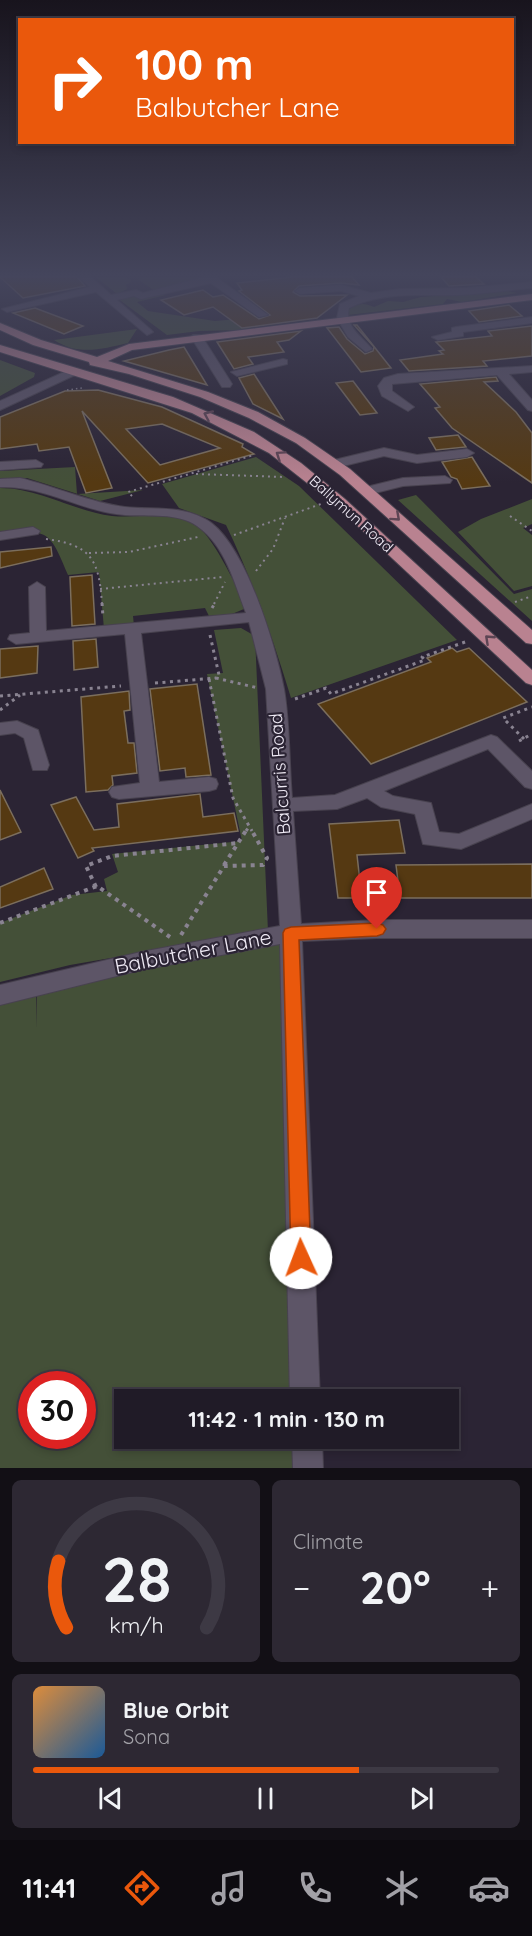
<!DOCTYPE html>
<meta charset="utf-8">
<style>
:root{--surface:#201b27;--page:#2d2833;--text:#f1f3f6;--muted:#a2a1a7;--line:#3d3944;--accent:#ea580c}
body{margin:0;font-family:Quicksand,sans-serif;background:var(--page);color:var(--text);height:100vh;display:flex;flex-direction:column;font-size:22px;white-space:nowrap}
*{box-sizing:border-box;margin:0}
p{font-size:20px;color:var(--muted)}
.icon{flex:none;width:33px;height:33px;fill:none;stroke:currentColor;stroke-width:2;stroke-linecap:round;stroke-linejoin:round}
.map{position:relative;height:1468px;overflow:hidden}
.details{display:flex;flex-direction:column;gap:12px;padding:12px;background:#120f15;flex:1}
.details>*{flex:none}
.banner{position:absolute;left:18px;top:18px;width:496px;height:126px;border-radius:0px;box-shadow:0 3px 9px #0003,0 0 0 2px var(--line);background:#ea580c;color:#fff;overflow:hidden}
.speed{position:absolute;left:18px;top:1371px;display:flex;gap:12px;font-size:30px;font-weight:700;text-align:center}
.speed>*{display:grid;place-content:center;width:78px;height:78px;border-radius:50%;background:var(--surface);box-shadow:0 3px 9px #0003,0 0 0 2px var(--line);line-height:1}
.speed .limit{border:9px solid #d22;background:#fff;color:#111}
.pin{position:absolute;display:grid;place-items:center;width:51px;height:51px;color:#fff;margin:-62px -26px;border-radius:50% 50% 50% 0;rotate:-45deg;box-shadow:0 0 6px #0007}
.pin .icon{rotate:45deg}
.me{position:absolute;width:66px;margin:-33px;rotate:358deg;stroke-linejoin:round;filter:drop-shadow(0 0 4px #0008)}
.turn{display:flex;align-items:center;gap:21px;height:126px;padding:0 18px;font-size:27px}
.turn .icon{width:78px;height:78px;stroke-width:2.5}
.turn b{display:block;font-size:42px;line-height:51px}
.big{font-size:45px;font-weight:700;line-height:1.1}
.details .tile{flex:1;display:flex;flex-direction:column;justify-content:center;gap:9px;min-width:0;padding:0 21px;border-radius:9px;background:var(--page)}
.details .dial{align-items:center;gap:0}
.dial svg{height:156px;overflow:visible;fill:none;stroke:var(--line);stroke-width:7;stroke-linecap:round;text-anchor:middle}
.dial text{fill:var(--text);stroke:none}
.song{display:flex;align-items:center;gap:18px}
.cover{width:72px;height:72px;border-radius:9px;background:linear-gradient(135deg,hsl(30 70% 55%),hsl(210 70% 35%))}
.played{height:6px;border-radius:3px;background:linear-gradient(90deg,var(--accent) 70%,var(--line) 70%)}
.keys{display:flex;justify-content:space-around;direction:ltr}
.heat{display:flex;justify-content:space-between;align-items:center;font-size:33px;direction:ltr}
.details .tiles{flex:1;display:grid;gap:12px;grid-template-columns:1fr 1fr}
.tile:last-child{grid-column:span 2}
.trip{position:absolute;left:114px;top:1389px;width:345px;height:60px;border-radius:0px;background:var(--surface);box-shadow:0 3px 9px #0003,0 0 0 2px var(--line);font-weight:700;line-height:60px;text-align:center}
.tab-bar{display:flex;height:96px;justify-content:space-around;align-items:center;background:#0d0b10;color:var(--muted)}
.tab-bar .icon{width:42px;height:42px}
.tab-bar .current{color:var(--accent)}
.tab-bar b{font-size:27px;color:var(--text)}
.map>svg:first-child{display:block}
.green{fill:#445038;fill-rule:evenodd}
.building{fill:#553912;stroke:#7b6e5d;stroke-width:1.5;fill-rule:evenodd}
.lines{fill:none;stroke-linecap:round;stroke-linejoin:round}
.minor-casing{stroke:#48424f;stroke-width:2}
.major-casing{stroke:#48424f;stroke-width:2}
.path-far3{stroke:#898391;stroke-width:1.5;stroke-dasharray:1.5 3;stroke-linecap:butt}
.path-far2{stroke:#898391;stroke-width:2;stroke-dasharray:2 4;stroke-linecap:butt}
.path-far1{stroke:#898391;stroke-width:3;stroke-dasharray:3 4.5;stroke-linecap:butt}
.path{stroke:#898391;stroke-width:4;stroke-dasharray:4 5;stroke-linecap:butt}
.minor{fill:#5d5567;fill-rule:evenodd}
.major{fill:#b98290;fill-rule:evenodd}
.oneway{stroke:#5d4554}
.route{fill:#ea580c;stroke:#983908;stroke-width:1.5}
.labels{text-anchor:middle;stroke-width:4.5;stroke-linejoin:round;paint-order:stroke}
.far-street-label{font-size:15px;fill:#eee9f4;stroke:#2b2434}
.street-label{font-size:18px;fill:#eee9f4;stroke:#2b2434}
.near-street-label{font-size:21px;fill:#eee9f4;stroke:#2b2434}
</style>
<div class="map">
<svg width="532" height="1468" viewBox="0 0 532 1468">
<rect width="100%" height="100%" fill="#2b2434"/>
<g class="green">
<polygon points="96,277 126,278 131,279 131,282 126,285 127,289 117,294"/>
<polygon points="145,277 192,277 198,281 155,291 138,279"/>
<path d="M506 291 517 293 462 302 447 299 443 304 348 315V310C357 303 363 302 374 307L388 301 403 302 421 297Z"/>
<polygon points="132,295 166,295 137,302 148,311 215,321 238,319 253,322 255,326 243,330 199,331 167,335 117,298"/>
<path d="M137 329 128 343C102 349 78 356 54 340Z"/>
<polygon points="0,360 35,373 34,377 0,396"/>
<path d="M256 457 299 486 457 640 291 698C273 639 253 581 226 525L179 508 162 484Z"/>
<polygon points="75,467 77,494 143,490 100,501 27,478 0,480 0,471"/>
<path d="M0 488C39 488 73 511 112 516 139 519 167 509 193 523 213 534 234 584 246 604L244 609 232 614 209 616 205 608 133 616 134 626 104 629 99 572 68 575C49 530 49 529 0 534Z"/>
<polygon points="416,495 514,594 532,589 532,621 398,500"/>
<polygon points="532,499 532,524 523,528 532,535 532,586 514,591 458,532 481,519"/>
<polygon points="241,628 255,636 268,931 70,965 0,982 0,923 72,895 107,891 104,879 118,872 112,854 242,841 207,674 223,673 214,630"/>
<path d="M290 934 305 1399 124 1400V1438L306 1439 307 1468H0V997L36 988V1029L37 986ZM32 1384H82V1436H32Z"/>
</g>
<g class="building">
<polygon points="0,277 77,277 85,286 23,298"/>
<polygon points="292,277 352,277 359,285 341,283 299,286 293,292 300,296 347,295 317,318 242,328 213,307 184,315 161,300 203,290 213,297 223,295 259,319 270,315 239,291 242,290 237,283"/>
<polygon points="441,277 476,277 484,284 449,286"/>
<polygon points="509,305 522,316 479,322 469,311"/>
<polygon points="35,308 83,326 64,334 13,313"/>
<polygon points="354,325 357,325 391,368 361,372 327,328 339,327 347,339 365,354 373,351 374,347"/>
<polygon points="532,326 532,356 483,361 487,366 409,371 400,360 443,354 439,351 444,350 436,342 492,336 488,331"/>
<polygon points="301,331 289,340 277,342 284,352 248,357 253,364 234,369 217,342"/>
<polygon points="184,347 207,385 124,361 169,350"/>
<polygon points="254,374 283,419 253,404 239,378"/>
<polygon points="496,377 498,381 484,382 516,412 532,433 532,483 452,428 435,408 440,407 420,384"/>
<polygon points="353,381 377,413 360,415 336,383"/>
<path d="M98 390 162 407 243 444 242 447 254 454 148 483 82 411 112 488 86 493 69 447 39 451 37 444 0 449V417L65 391ZM162 424 220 448 160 465 126 429Z"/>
<polygon points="458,435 466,447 436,450 429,438"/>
<polygon points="472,457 490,486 462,489 457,479 451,477 442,462"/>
<polygon points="51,547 52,556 0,568 0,552"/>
<polygon points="92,575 95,624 72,626 70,577"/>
<polygon points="96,639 98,667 74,670 73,641"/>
<polygon points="38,646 37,673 0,678 0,649"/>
<polygon points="452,648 457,652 469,648 527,702 371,764 318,704 431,662 427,658"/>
<polygon points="197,684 211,775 186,777 185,768 160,771 150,689"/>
<polygon points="129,691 130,710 124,711 128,743 134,743 137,773 112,776 113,785 108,790 86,792 81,697"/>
<polygon points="0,790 21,832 0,840"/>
<polygon points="200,794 203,817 234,813 238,831 92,848 94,851 78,858 51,805 76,797 94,830 119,827 117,804"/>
<polygon points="399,820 405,853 357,855 360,882 398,881 396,865 532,864 532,898 338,898 329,824"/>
<polygon points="44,868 53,889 0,908 0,887"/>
</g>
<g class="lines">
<defs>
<g id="minor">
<polygon points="79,277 91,277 111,295 136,290 143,293 204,277 216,277 268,315 259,317 211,283 141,299 134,296 117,300 151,330 153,332 147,335 96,292 7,312 2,309 90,287"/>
<path d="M532 282V288C507 290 483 294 458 295 420 296 384 291 349 308 344 326 362 337 372 349L366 352 348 337 337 318 340 304 359 296 341 291 300 294 295 291 300 288 341 285 371 293 400 289 467 288Z"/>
<polygon points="532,317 532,323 463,332 463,336 438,340 432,337 452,332 452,328 456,327"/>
<polygon points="193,335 201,335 232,384 230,387 222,387 191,337"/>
<polygon points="283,359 287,360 287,364 237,376 231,372"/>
<polygon points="532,366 532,372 509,374 532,400 532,411 528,410 497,375 392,384 392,391 414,407 408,411 382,396 378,386 384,378 398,374"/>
<polygon points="73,368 79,372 77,374 0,410 0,401"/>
<polygon points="384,448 417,455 467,449 474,453 467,457 417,463 384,456 335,468 328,464 330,461"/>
<polygon points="36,460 43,464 41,467 0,470 0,462"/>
<polygon points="445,476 452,480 450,483 403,486 367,495 360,491 362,488 403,478"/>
<path d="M20 478C53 486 92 503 125 507 153 510 180 505 205 519 244 539 276 647 284 689 290 724 289 762 292 798L335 795 491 735 497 737 532 771V789L525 787 488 749 384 791 393 796 431 803 439 832 459 834 532 804V819L461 849 423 844 415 814 381 807 367 798 337 809 293 811 301 924 377 920H532V938H377L302 941 320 1400H290L280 944 141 970 0 1005V985L141 952 280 926 266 689 249 622 141 633 159 782 209 777 216 779 218 784 216 789 209 791 119 799 112 797 109 792 112 787 140 783 125 634 16 644 8 639 10 635 30 633 29 587 37 582 45 587 46 631 246 613C234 583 226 546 197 526 177 512 149 517 125 515 82 512 44 485 0 487V479Z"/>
<polygon points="33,527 40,531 38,534 0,540 0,532"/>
<polygon points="17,721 38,730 49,765 47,770 33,770 24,738 15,733 0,735 0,723"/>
<polygon points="292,1438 322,1438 323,1468 293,1468"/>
</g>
<g id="major">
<polygon points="532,294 532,300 132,350 108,361 208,392 258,412 305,438 350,469 532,630 532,644 526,643 340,475 296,443 249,418 200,397 129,374 90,365 89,362 33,345 0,330 0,323 41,340 97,357 129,344"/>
<polygon points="0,345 173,397 254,432 301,463 345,499 532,670 532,685 526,683 335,505 269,453 192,413 0,352"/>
</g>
</defs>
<use href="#minor" class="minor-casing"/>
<use href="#major" class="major-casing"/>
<polyline class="path-far3" points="67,390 82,388"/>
<g class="path-far2">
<polyline points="196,474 285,477"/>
<polyline points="132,496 128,492 254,455"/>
<polyline points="510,516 532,531"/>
<polyline points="234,535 321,504"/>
<path d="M46 539C92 545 99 560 102 604"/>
<polyline points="89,553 129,552 198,537"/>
<polyline points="256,571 273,549 285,518"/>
<polyline points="100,589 223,577"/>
<polyline points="515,602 532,596"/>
<polyline points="214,604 225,582"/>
</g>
<g class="path-far1">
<polyline points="102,603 103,617"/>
<polyline points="212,608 215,603"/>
<polyline points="210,635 219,675 216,678 258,688"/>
<polyline points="209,679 233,798 252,831"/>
<polyline points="155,683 216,678"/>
<polyline points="0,696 121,686"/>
<polyline points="295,699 326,688 331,694 425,660 422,657 468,641"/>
<polyline points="0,710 20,695"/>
<polyline points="524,739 503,718 532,707"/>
<polyline points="519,741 532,734"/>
<polyline points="246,831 249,827"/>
</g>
<g class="path">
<polyline points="224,865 247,829"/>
<polyline points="96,887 86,866 112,856 238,843"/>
<polyline points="0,923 97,886 170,937"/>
<polyline points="181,935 224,866 263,865 267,858 251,829"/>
</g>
<use href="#minor" class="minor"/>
<use href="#major" class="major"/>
</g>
<defs><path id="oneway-chevron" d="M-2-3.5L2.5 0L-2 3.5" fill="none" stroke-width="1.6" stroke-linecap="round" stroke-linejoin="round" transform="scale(1.5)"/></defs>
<g class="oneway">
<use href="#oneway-chevron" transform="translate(208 415) rotate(-156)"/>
<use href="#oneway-chevron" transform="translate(280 455) rotate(-146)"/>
<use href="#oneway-chevron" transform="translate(396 517) rotate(42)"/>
<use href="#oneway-chevron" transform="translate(489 639) rotate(-137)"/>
</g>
<linearGradient id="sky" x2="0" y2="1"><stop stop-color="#18141d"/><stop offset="0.57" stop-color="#44455c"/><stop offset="1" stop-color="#44455c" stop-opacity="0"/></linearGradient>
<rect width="532" height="483" fill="url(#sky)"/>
<polygon class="route" points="377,923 383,925 386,929 383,934 377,936 299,940 311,1258 308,1265 301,1268 294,1265 291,1258 283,933 285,929 291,927"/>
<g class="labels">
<g class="far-street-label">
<text transform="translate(351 514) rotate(42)" y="5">Ballymun Road</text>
</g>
<g class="street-label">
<text transform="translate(280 774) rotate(-94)" y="6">Balcurris Road</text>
</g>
<g class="near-street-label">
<text transform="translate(193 952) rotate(-11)" y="7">Balbutcher Lane</text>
</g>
</g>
</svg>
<div class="speed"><div class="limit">30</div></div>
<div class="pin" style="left:377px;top:929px;background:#d93025"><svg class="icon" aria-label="arrive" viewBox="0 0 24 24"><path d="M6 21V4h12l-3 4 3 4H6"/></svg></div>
<svg class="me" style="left:301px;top:1258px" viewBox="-20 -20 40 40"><circle r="19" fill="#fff"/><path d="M0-13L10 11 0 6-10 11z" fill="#ea580c"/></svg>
<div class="trip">11:42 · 1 min · 130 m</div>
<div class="banner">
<div class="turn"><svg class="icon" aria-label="right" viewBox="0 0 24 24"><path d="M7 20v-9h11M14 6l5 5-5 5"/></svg><div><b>100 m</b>Balbutcher Lane</div></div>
</div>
</div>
<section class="details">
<div class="tiles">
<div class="tile dial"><svg viewBox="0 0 100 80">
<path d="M14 69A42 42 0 1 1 86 69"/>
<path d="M14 69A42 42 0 0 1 10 35" stroke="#ea580c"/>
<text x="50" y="56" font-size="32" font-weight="700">28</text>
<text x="50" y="72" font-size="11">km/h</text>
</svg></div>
<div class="tile"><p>Climate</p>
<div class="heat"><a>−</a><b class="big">20°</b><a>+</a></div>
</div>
<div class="tile">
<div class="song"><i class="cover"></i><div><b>Blue Orbit</b><p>Sona</p></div></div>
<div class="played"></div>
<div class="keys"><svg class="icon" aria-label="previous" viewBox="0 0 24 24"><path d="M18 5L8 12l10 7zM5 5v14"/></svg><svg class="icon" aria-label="pause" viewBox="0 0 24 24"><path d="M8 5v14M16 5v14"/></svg><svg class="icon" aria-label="next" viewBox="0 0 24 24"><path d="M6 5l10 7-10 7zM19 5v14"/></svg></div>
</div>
</div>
</section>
<nav class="tab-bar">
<b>11:41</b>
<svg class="icon current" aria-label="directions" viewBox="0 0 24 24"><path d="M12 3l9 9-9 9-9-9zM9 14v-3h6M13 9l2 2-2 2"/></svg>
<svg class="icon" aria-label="music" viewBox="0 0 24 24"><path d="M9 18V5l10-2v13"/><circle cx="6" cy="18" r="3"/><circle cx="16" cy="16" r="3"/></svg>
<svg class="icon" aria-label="phone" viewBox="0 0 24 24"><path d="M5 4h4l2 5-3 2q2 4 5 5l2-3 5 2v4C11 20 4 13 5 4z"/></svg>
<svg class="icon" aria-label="climate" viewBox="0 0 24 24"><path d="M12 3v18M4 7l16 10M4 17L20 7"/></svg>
<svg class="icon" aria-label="car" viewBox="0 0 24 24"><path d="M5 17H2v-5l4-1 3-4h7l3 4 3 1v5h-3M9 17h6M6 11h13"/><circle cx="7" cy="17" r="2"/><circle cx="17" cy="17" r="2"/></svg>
</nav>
